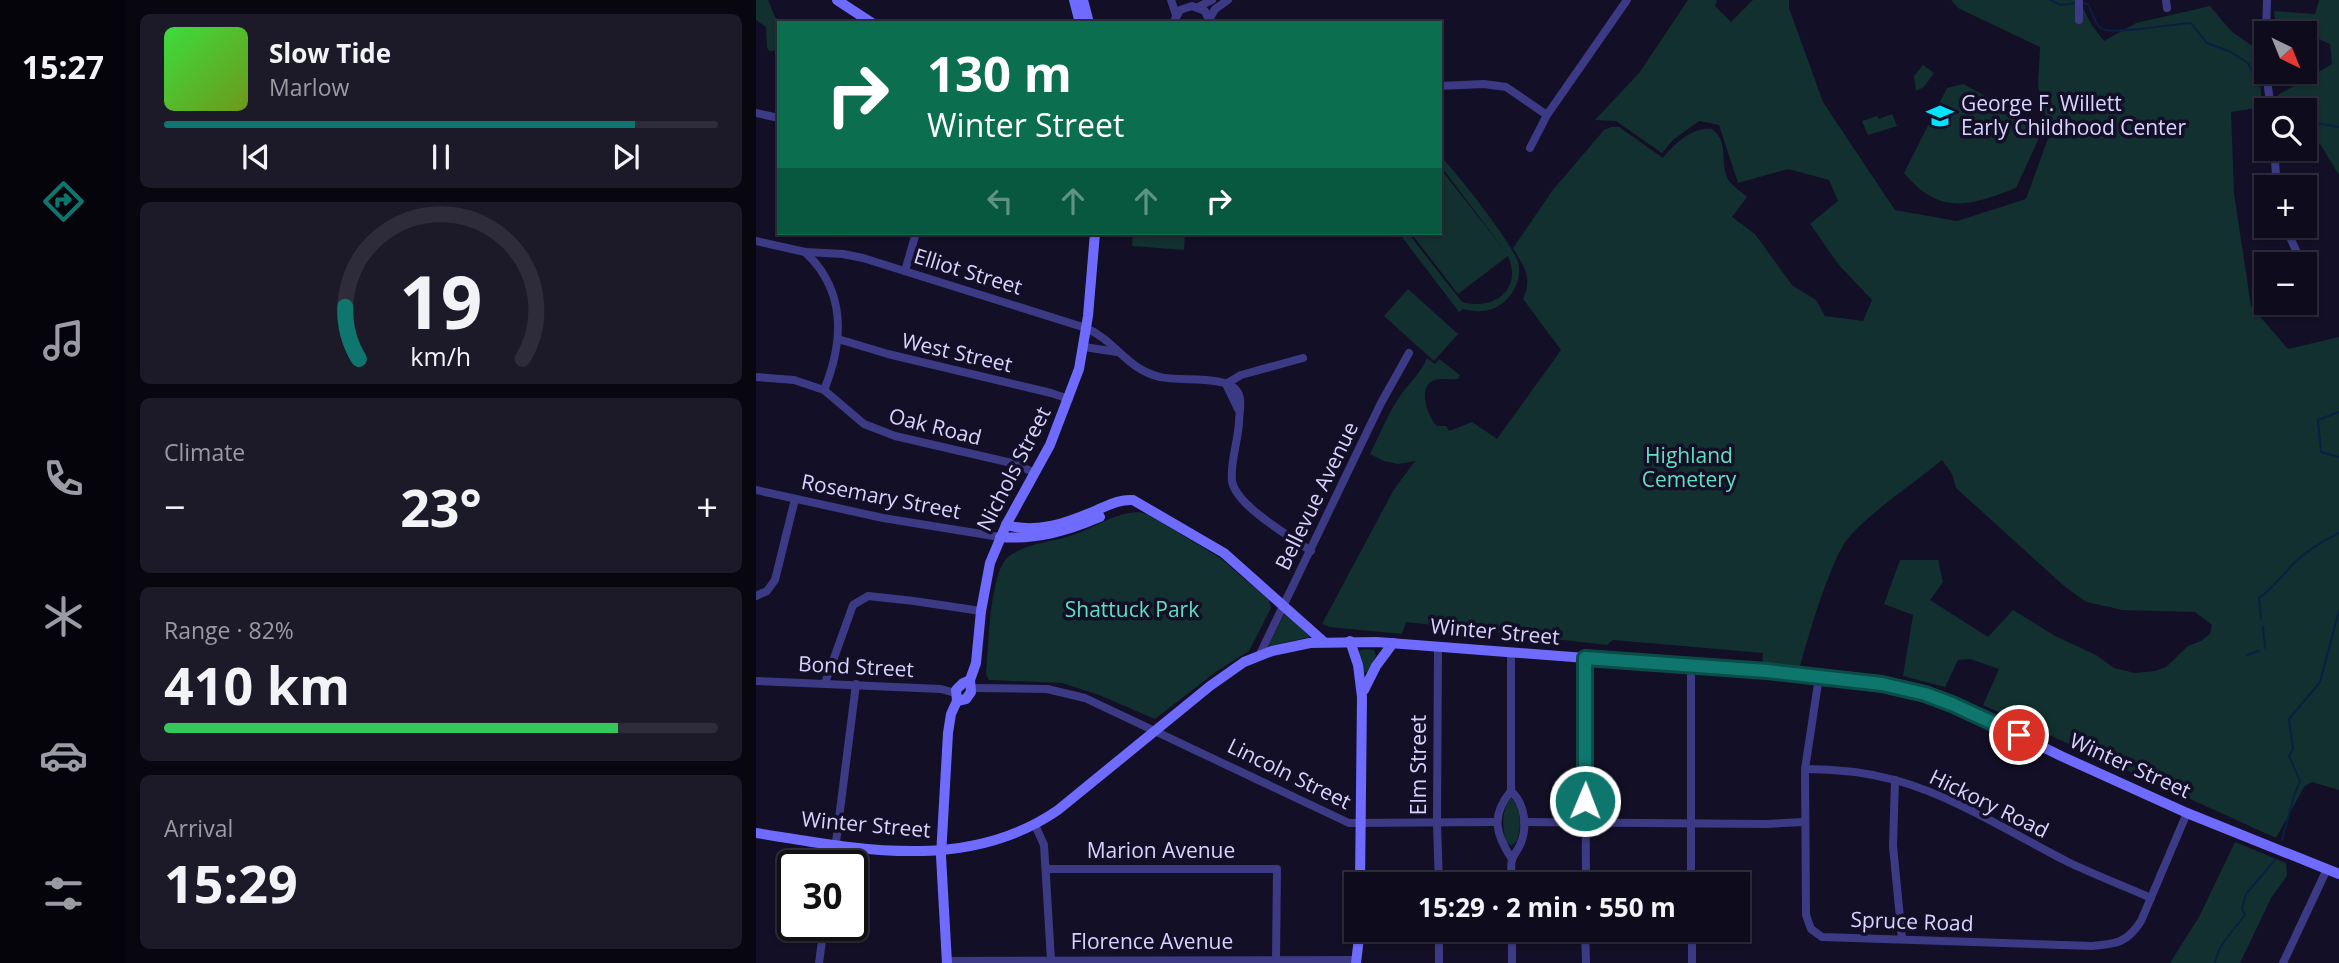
<!DOCTYPE html>
<meta charset="utf-8">
<style>
:root{--surface:#0e0b1c;--page:#1c1929;--text:#f1f3f6;--muted:#9b9ba3;--line:#2e2b3b;--accent:#0f766e}
body{margin:0;font-family:"Open Sans",sans-serif;background:var(--page);color:var(--text);height:100vh;display:flex;flex-direction:column;font-size:26px;white-space:nowrap}
*{box-sizing:border-box;margin:0}
p{font-size:23px;color:var(--muted)}
.icon{flex:none;width:38px;height:38px;fill:none;stroke:currentColor;stroke-width:2;stroke-linecap:round;stroke-linejoin:round}
.map{position:relative;flex:1;overflow:hidden}
.panel{display:flex;flex-direction:column;gap:14px;padding:14px;background:#08060f;width:630px}
.panel>*{flex:none}
.hud{position:absolute;left:21px;top:21px;width:665px;height:214px;border-radius:0px;box-shadow:0 2px 5px #0004,0 0 0 2px var(--line);background:#0b6e4f;color:#fff;overflow:hidden}
.needle{width:46px;rotate:137deg}
.buttons{position:absolute;left:1498px;top:21px;display:grid;gap:14px}
.buttons a{display:grid;place-items:center;width:63px;height:63px;border-radius:0px;background:var(--surface);box-shadow:0 2px 5px #0004,0 0 0 2px var(--line);font-size:35px}
.speed{position:absolute;left:21px;top:850px;display:flex;gap:14px;font-size:35px;font-weight:700;text-align:center}
.speed>*{display:grid;place-content:center;width:91px;height:91px;border-radius:50%;background:var(--surface);box-shadow:0 2px 5px #0004,0 0 0 2px var(--line);line-height:1}
.speed .limit{border:4px solid #111;border-radius:10px;background:#fff;color:#111}
.pin{position:absolute;display:grid;place-items:center;width:60px;height:60px;color:#fff;margin:-30px;border:4px solid #fff;border-radius:50%;box-shadow:0 2px 7px #0007}
.me{position:absolute;width:77px;margin:-38px;rotate:1deg;stroke-linejoin:round;filter:drop-shadow(0 0 5px #0008)}
.turn{display:flex;align-items:center;gap:24px;height:147px;padding:0 35px;font-size:32px}
.turn .icon{width:91px;height:91px;stroke-width:2.5}
.turn b{display:block;font-size:49px;line-height:60px}
.lanes{display:flex;align-items:center;height:66px;padding:0 35px;background:#0003;justify-content:center;gap:35px;direction:ltr}
.lanes .off{opacity:.35}
.big{font-size:52px;font-weight:700;line-height:1.1}
.panel .widget{flex:1;display:flex;flex-direction:column;justify-content:center;gap:10px;min-width:0;padding:0 24px;border-radius:10px;background:var(--page)}
.panel .dial{align-items:center;gap:0}
.dial svg{height:182px;overflow:visible;fill:none;stroke:var(--line);stroke-width:7;stroke-linecap:round;text-anchor:middle}
.dial text{fill:var(--text);stroke:none}
.song{display:flex;align-items:center;gap:21px}
.cover{width:84px;height:84px;border-radius:10px;background:linear-gradient(135deg,hsl(120 70% 55%),hsl(80 70% 35%))}
.played{height:7px;border-radius:4px;background:linear-gradient(90deg,var(--accent) 85%,var(--line) 85%)}
.keys{display:flex;justify-content:space-around;direction:ltr}
.heat{display:flex;justify-content:space-between;align-items:center;font-size:38px;direction:ltr}
.charge{height:10px;border-radius:5px;background:linear-gradient(90deg,#34c759 82%,var(--line) 0)}
.trip{position:absolute;left:588px;top:872px;width:406px;height:70px;border-radius:0px;background:var(--surface);box-shadow:0 2px 5px #0004,0 0 0 2px var(--line);font-weight:700;line-height:70px;text-align:center}
main{display:flex;flex:1;min-height:0}
.dock{display:flex;flex-direction:column;width:126px;justify-content:space-around;align-items:center;background:#06040b;color:var(--muted)}
.dock .icon{width:49px;height:49px}
.dock .selected{color:var(--accent)}
.dock b{font-size:32px;color:var(--text)}
.map>svg:first-child{display:block}
.green{fill:#12302f}
.lines{fill:none;stroke-linecap:round;stroke-linejoin:round}
.stream{stroke:#0a1f44;stroke-width:2}
.street{stroke:#3d3a85;stroke-width:8}
.secondary{stroke:#6f6bff;stroke-width:10}
.route-casing{stroke:#0a4d48;stroke-width:18}
.route{stroke:#0f766e;stroke-width:12}
.labels{text-anchor:middle;stroke-width:7;stroke-linejoin:round;paint-order:stroke}
.poi-label{font-size:21px;fill:#d9d4ff;stroke:#130f26;text-anchor:start}
.street-label{font-size:21px;fill:#d9d4ff;stroke:#130f26}
.park-label{font-size:21px;fill:#5fe0c0;stroke:#130f26}
</style>
<main>
<nav class="dock">
<b>15:27</b>
<svg class="icon selected" aria-label="directions" viewBox="0 0 24 24"><path d="M12 3l9 9-9 9-9-9zM9 14v-3h6M13 9l2 2-2 2"/></svg>
<svg class="icon" aria-label="music" viewBox="0 0 24 24"><path d="M9 18V5l10-2v13"/><circle cx="6" cy="18" r="3"/><circle cx="16" cy="16" r="3"/></svg>
<svg class="icon" aria-label="phone" viewBox="0 0 24 24"><path d="M5 4h4l2 5-3 2q2 4 5 5l2-3 5 2v4C11 20 4 13 5 4z"/></svg>
<svg class="icon" aria-label="climate" viewBox="0 0 24 24"><path d="M12 3v18M4 7l16 10M4 17L20 7"/></svg>
<svg class="icon" aria-label="car" viewBox="0 0 24 24"><path d="M5 17H2v-5l4-1 3-4h7l3 4 3 1v5h-3M9 17h6M6 11h13"/><circle cx="7" cy="17" r="2"/><circle cx="17" cy="17" r="2"/></svg>
<svg class="icon" aria-label="filters" viewBox="0 0 24 24"><path d="M4 7h16M4 17h16"/><circle cx="9" cy="7" r="2"/><circle cx="15" cy="17" r="2"/></svg>
</nav>
<section class="panel">
<div class="widget">
<div class="song"><i class="cover"></i><div><b>Slow Tide</b><p>Marlow</p></div></div>
<div class="played"></div>
<div class="keys"><svg class="icon" aria-label="previous" viewBox="0 0 24 24"><path d="M18 5L8 12l10 7zM5 5v14"/></svg><svg class="icon" aria-label="pause" viewBox="0 0 24 24"><path d="M8 5v14M16 5v14"/></svg><svg class="icon" aria-label="next" viewBox="0 0 24 24"><path d="M6 5l10 7-10 7zM19 5v14"/></svg></div>
</div>
<div class="widget dial"><svg viewBox="0 0 100 80">
<path d="M14 69A42 42 0 1 1 86 69"/>
<path d="M14 69A42 42 0 0 1 8 46" stroke="#0f766e"/>
<text x="50" y="56" font-size="32" font-weight="700">19</text>
<text x="50" y="72" font-size="11">km/h</text>
</svg></div>
<div class="widget"><p>Climate</p>
<div class="heat"><a>−</a><b class="big">23°</b><a>+</a></div>
</div>
<div class="widget"><p>Range · 82%</p><b class="big">410 km</b><div class="charge"></div></div>
<div class="widget"><p>Arrival</p><b class="big">15:29</b></div>
</section>
<div class="map">
<svg width="1583" height="963" viewBox="0 0 1583 963">
<rect width="100%" height="100%" fill="#130f26"/>
<g class="green">
<polygon points="0,0 12,0 19,17 26,23 23,23 23,50 14,51 11,48 10,27 0,20"/>
<path d="M932 0H961L959 6 975 22 997 0H1033V8L1067 102 1139 210 1201 221 1270 199 1294 133 1282 86 1284 47 1202 8 1195 0H1323L1335 24 1348 41 1380 23 1454 6 1475 31 1502 50 1506 107 1475 112 1478 193 1495 306 1532 349 1583 337V790L1556 782 1548 787 1520 838 1227 705 1243 669 1214 659 1202 660 1189 687 1147 676 1157 615 1128 604 1144 560H1182L1187 582 1174 600 1232 637 1257 610 1299 636 1340 655 1358 668 1379 673 1399 671 1410 667 1432 646 1445 641 1454 634 1456 625 1439 612 1367 610 1330 602 1307 585 1200 488 1196 474 1186 460C1160 482 1105 518 1088 544 1071 572 1053 634 1044 666L1006 663 1007 653 857 640 851 645 650 622 646 634 574 627 566 624 637 491 659 461 642 464 628 461 614 454C623 436 631 416 642 399 650 386 666 372 671 358L679 364 683 359 704 375 702 379C695 380 685 378 679 380 660 386 672 417 681 426H690L693 431 716 422 741 439 805 350 767 299C777 276 768 268 757 248L796 191 848 130 855 127H863L907 158C918 144 937 126 956 129 973 142 964 160 971 177 974 185 985 191 991 197L976 217 999 234 1036 285 1060 300 1069 316 1107 321 1116 300 1083 265 1054 224 1082 201 1073 180 1032 169 982 183 963 125 943 121 918 139 906 153 860 121 839 120 883 73Z"/>
<polygon points="1563,0 1583,0 1583,175 1564,144 1549,142 1549,110 1521,110 1522,95 1576,64 1574,44 1549,33 1521,32 1518,11 1559,14"/>
<polygon points="1167,65 1178,73 1168,87 1160,91 1158,76"/>
<path d="M1207 84 1252 108 1283 138 1260 188C1213 206 1184 216 1148 173L1191 88Z"/>
<polygon points="1136,114 1141,126 1112,135 1106,121 1121,116 1123,119"/>
<path d="M684 156C699 170 757 244 762 262 766 277 759 292 748 302 736 312 722 313 707 309L703 312 643 233H652L706 302C737 311 767 290 752 256L702 294 655 233H684V168L752 255 684 165Z"/>
<polygon points="377,233 429,233 428,250 376,246"/>
<polygon points="652,289 702,334 678,361 628,316"/>
<path d="M383 512 393 515 464 558 513 600 515 608 493 651 461 671 399 719 343 695 306 683 233 680 230 674C233 641 233 597 245 567 248 560 253 555 260 552 277 542 298 542 317 535 338 528 360 512 383 512Z"/>
<polygon points="529,613 554,637 514,646 513,645"/>
<polygon points="609,649 618,650 620,656 611,672 608,673 602,654 604,650"/>
<path d="M755 798C766 810 765 827 761 841L755 846 750 841C746 826 745 811 755 798Z"/>
<polygon points="1479,842 1530,863 1531,876 1515,898 1484,963 1414,963 1443,917"/>
</g>
<g class="lines">
<g class="stream">
<polyline points="1294,0 1305,5 1321,3"/>
<path d="M1326 3 1332 4C1336 11 1339 25 1346 29 1356 35 1419 24 1435 23L1451 43 1473 51 1492 63 1503 86"/>
<polyline points="1529,106 1533,110"/>
<polyline points="1549,121 1583,127"/>
<polyline points="1583,412 1562,420 1565,452 1583,457"/>
<path d="M1505 619 1503 598C1516 589 1525 577 1536 565 1550 551 1565 542 1583 533"/>
<polyline points="1507,627 1509,648"/>
<polyline points="1491,655 1503,651"/>
<polyline points="1526,840 1538,796 1544,781 1533,756 1537,749 1533,719 1564,682 1583,611"/>
<path d="M1459 963C1462 944 1478 930 1489 915L1486 908 1490 894 1519 860"/>
</g>
<g class="street">
<polyline points="415,0 420,15"/>
<polyline points="1410,0 1411,8"/>
<polyline points="442,7 456,0"/>
<polyline points="454,18 459,9 472,0"/>
<polyline points="1323,20 1323,0"/>
<polyline points="417,23 424,10 436,6 449,11 454,23"/>
<polyline points="1510,33 1511,0"/>
<polyline points="1510,72 1515,110"/>
<polyline points="684,86 728,84 750,87 791,115"/>
<polyline points="0,113 23,118"/>
<polyline points="774,148 791,115 871,0"/>
<polyline points="1518,149 1521,187"/>
<polyline points="1529,226 1546,264"/>
<path d="M0 241 49 252 87 254 107 258 330 328C360 341 370 369 404 377 423 382 471 375 481 391 487 400 483 413 483 422 482 442 474 462 476 481 480 506 534 536 555 551"/>
<path d="M49 252C90 290 88 341 68 390"/>
<polyline points="1549,270 1555,285"/>
<polyline points="149,271 160,233"/>
<polyline points="82,339 132,354 295,393 313,399"/>
<polyline points="328,347 361,352"/>
<polyline points="0,377 38,380 68,390 108,424 139,436 260,464 279,473"/>
<polyline points="470,384 485,375 547,358"/>
<polyline points="470,384 482,409"/>
<polyline points="0,490 127,518 244,537"/>
<polyline points="0,596 11,591 19,580 39,499"/>
<polyline points="682,647 681,824 683,884"/>
<path d="M755 653V791C734 816 740 835 756 859"/>
<polyline points="503,656 625,403 653,353"/>
<polyline points="829,658 830,884"/>
<path d="M1063 677 1049 769 1050 915 1055 929 1066 937 1336 946C1360 944 1371 943 1385 921L1431 813"/>
<polyline points="0,681 185,689 199,693"/>
<polyline points="69,683 97,605 112,596 158,601 225,611"/>
<polyline points="216,688 291,689 329,698 593,823 741,822"/>
<path d="M1049 769C1079 769 1109 772 1139 780 1198 796 1257 834 1312 862 1339 875 1368 886 1395 898"/>
<polyline points="1139,780 1137,846 1146,939"/>
<path d="M755 791C769 804 772 827 764 845 762 850 757 855 756 860 754 867 756 877 756 884"/>
<polyline points="768,822 1010,824 1048,822"/>
<polyline points="279,825 288,845 295,960"/>
<polyline points="77,866 100,684"/>
<polyline points="290,869 521,869 520,959"/>
<polyline points="935,884 935,667"/>
<polyline points="683,929 683,963"/>
<polyline points="829,929 830,963"/>
<polyline points="936,929 936,963"/>
<polyline points="191,961 600,960"/>
<polyline points="63,963 68,926"/>
<polyline points="756,963 756,929"/>
<polyline points="1527,963 1571,869"/>
</g>
<g class="secondary">
<polyline points="81,0 116,23"/>
<polyline points="318,0 324,23"/>
<polyline points="327,0 333,23"/>
<path d="M250 525C282 534 311 523 341 510 353 505 364 499 377 500L468 553 568 642"/>
<path d="M244 537C280 540 311 531 344 517"/>
<polyline points="594,641 602,665 606,697 604,884"/>
<polyline points="608,690 620,666 637,643"/>
<polyline points="201,701 210,699 215,692 214,680 220,663 225,611 234,563 250,525 294,445 323,369 332,316 339,233"/>
<path d="M0 833C102 849 211 873 302 810L454 686 488 662 516 651 554 643 621 642 1050 675 1126 684 1169 694 1220 714 1305 756 1431 813 1583 874"/>
<polyline points="191,963 185,856 192,733 195,714 201,701 200,690 207,683 214,680"/>
<polyline points="600,963 604,929"/>
</g>
</g>
<g class="lines">
<defs>
<polyline id="route" points="829,801 829,658 1011,671 1126,684 1169,694 1196,704 1263,735"/>
</defs>
<use href="#route" class="route-casing"/>
<use href="#route" class="route"/>
</g>
<defs>
<symbol id="school-bare" viewBox="-9 -9 18 18"><path d="M0-5L7-2L0 1L-7-2ZM-4 1L0 2.5L4 1V4Q0 6-4 4Z" fill="#00e5ff" stroke="#130f26" stroke-width="2.5" paint-order="stroke"/></symbol>
</defs>
<g fill-rule="evenodd">
<use href="#school-bare" x="1165" y="97" width="38" height="38"/>
</g>
<g class="labels">
<g class="poi-label">
<text x="1205" y="111">George F. Willett<tspan x="1205" dy="24">Early Childhood Center</tspan></text>
</g>
<g class="street-label">
<text transform="translate(212 272) rotate(17)" y="7">Elliot Street</text>
<text transform="translate(201 353) rotate(13)" y="7">West Street</text>
<text transform="translate(179 427) rotate(14)" y="7">Oak Road</text>
<text transform="translate(258 469) rotate(-63)" y="7">Nichols Street</text>
<text transform="translate(561 496) rotate(-64)" y="7">Bellevue Avenue</text>
<text transform="translate(125 497) rotate(11)" y="7">Rosemary Street</text>
<text transform="translate(739 632) rotate(5)" y="7">Winter Street</text>
<text transform="translate(100 667) rotate(3)" y="7">Bond Street</text>
<text transform="translate(663 765) rotate(-90)" y="7">Elm Street</text>
<text transform="translate(1374 766) rotate(24)" y="7">Winter Street</text>
<text transform="translate(533 774) rotate(26)" y="7">Lincoln Street</text>
<text transform="translate(1233 804) rotate(26)" y="7">Hickory Road</text>
<text transform="translate(110 825) rotate(5)" y="7">Winter Street</text>
<text x="405" y="858">Marion Avenue</text>
<text transform="translate(1156 922) rotate(2)" y="7">Spruce Road</text>
<text x="396" y="949">Florence Avenue</text>
</g>
<g class="park-label">
<text x="933" y="463">Highland<tspan x="933" dy="24">Cemetery</tspan></text>
<text x="376" y="617">Shattuck Park</text>
</g>
</g>
</svg>
<div class="buttons">
<a><svg class="needle" viewBox="-14 -14 28 28"><path d="M0-13l5 13h-10z" fill="#e53935"/><path d="M0 13l5-13h-10z" fill="#9b9ba3"/></svg></a>
<a><svg class="icon" aria-label="search" viewBox="0 0 24 24"><circle cx="10" cy="10" r="6"/><path d="M15 15l6 6"/></svg></a>
<a>+</a>
<a>−</a>
</div>
<div class="speed"><div class="limit">30</div></div>
<div class="pin" style="left:1263px;top:735px;background:#d93025"><svg class="icon" aria-label="arrive" viewBox="0 0 24 24"><path d="M6 21V4h12l-3 4 3 4H6"/></svg></div>
<svg class="me" style="left:829px;top:801px" viewBox="-20 -20 40 40"><circle r="17" fill="#0f766e" stroke="#fff" stroke-width="3"/><path d="M0-11L8 9 0 5-8 9z" fill="#fff"/></svg>
<div class="trip">15:29 · 2 min · 550 m</div>
<div class="hud">
<div class="turn"><svg class="icon" aria-label="right" viewBox="0 0 24 24"><path d="M7 20v-9h11M14 6l5 5-5 5"/></svg><div><b>130 m</b>Winter Street</div></div>
<div class="lanes"><svg class="icon off" aria-label="left" viewBox="0 0 24 24"><path d="M17 20v-9H6M10 6l-5 5 5 5"/></svg><svg class="icon off" aria-label="ahead" viewBox="0 0 24 24"><path d="M12 20V5M6 11l6-6 6 6"/></svg><svg class="icon off" aria-label="ahead" viewBox="0 0 24 24"><path d="M12 20V5M6 11l6-6 6 6"/></svg><svg class="icon" aria-label="right" viewBox="0 0 24 24"><path d="M7 20v-9h11M14 6l5 5-5 5"/></svg></div>
</div>
</div>
</main>
